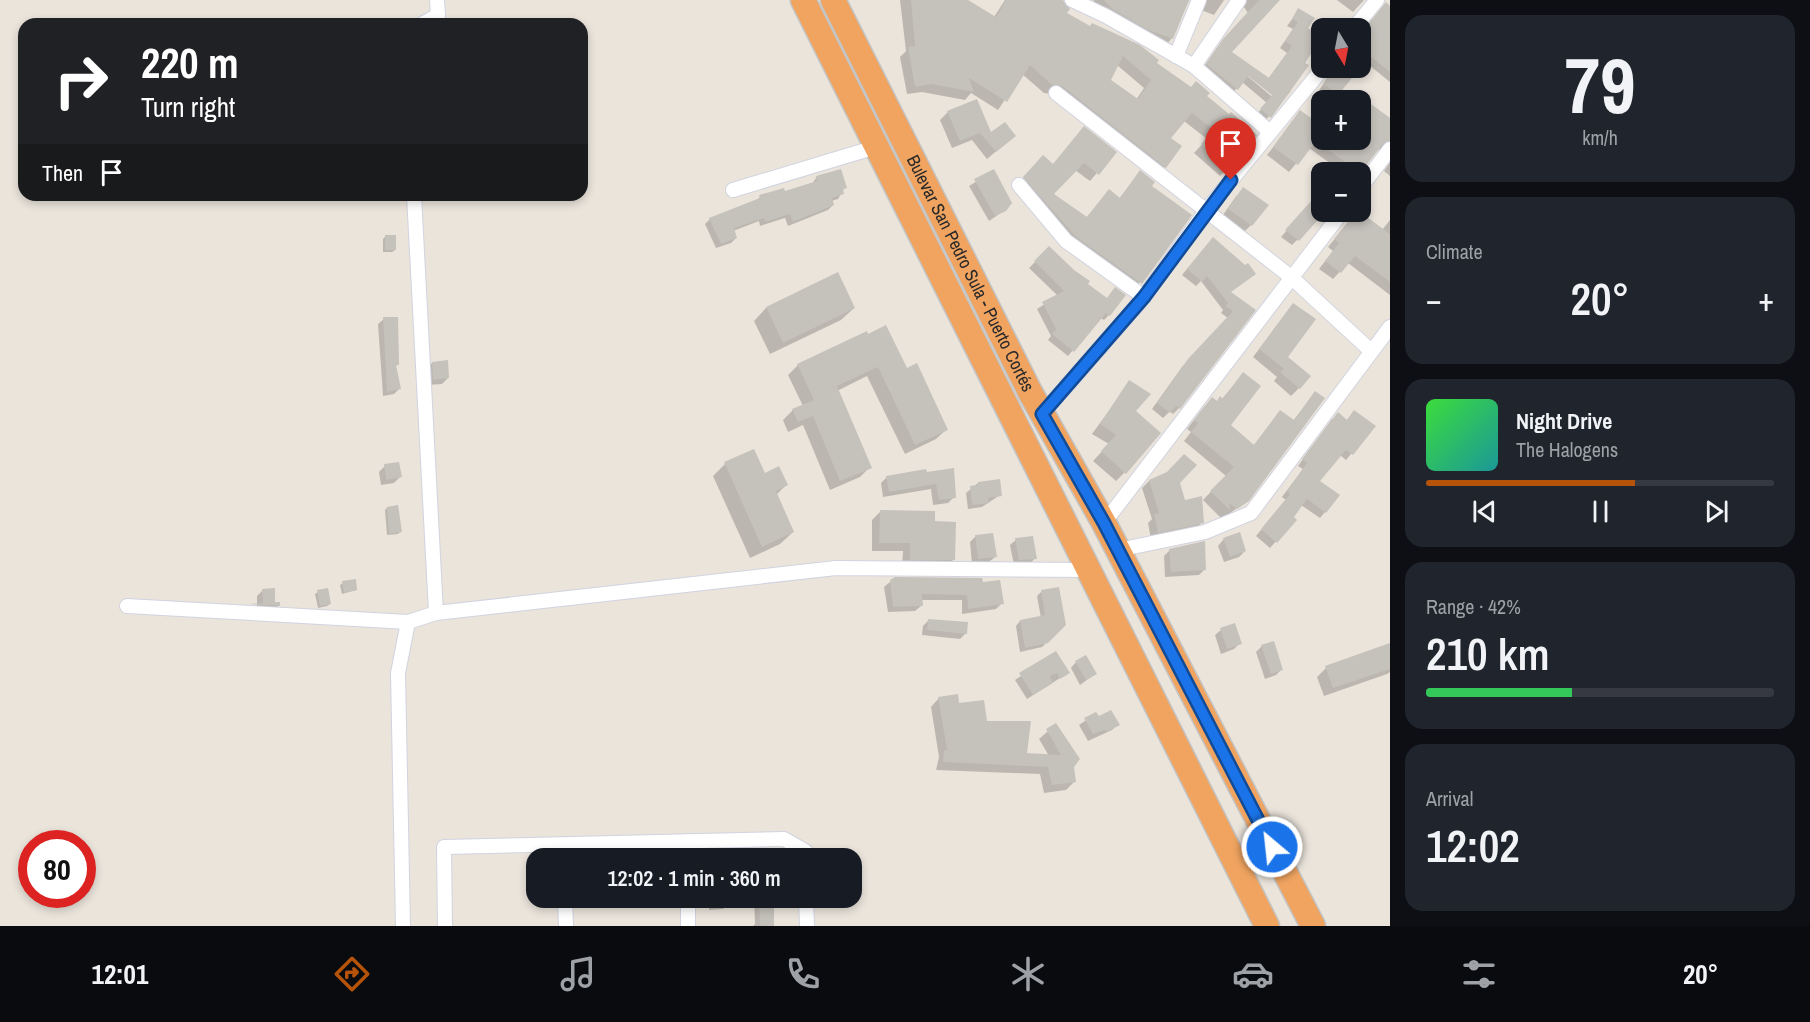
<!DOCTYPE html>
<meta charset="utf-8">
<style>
:root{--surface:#171b24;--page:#20242c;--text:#f1f3f6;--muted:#9ea1a6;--line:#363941;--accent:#b45309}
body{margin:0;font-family:"Archivo Narrow",sans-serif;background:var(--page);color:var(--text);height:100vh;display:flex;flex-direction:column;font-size:22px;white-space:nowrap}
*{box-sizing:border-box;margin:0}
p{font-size:20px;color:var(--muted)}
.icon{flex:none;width:33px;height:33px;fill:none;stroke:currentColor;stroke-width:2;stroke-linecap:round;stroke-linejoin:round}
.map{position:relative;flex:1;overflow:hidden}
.panel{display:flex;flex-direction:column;gap:15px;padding:15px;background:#0d0f14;width:420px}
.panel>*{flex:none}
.guide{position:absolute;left:18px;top:18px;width:570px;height:183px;border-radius:18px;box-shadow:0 3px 9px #0003;background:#202124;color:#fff;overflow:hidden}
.needle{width:39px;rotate:170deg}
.buttons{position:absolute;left:1311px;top:18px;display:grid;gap:12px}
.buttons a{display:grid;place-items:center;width:60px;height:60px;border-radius:12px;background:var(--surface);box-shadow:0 3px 9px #0003;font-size:30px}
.speed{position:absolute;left:18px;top:830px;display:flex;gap:12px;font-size:30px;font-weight:700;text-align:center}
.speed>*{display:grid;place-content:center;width:78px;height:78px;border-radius:50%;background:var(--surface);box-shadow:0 3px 9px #0003;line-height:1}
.speed .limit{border:9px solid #d22;background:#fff;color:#111}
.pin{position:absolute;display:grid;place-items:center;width:51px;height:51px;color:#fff;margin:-62px -26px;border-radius:50% 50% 50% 0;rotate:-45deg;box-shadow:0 0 6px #0007}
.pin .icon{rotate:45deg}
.me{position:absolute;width:66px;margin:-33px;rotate:332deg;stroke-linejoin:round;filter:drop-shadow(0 0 4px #0008)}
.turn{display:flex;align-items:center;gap:21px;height:126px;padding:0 24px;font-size:27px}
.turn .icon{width:78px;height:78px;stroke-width:2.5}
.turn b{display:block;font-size:42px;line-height:51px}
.then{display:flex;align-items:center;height:57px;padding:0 24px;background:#0003;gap:12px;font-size:22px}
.big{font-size:45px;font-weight:600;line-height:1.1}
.panel .card{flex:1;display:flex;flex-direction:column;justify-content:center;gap:9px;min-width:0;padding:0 21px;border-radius:18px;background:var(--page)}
.panel .dial{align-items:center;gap:0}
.dial b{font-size:78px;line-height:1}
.song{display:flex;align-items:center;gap:18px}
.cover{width:72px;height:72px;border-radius:9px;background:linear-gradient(135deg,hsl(120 70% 55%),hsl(180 70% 35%))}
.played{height:6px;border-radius:3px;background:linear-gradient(90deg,var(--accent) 60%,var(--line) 60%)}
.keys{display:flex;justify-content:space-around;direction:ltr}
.heat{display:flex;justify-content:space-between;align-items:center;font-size:33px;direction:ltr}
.charge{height:9px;border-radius:4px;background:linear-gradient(90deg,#34c759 42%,var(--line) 0)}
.trip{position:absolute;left:526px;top:848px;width:336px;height:60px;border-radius:18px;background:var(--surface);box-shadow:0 3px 9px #0003;font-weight:600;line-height:60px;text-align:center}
.tabs{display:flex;height:96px;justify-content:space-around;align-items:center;background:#090b0e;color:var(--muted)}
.tabs .icon{width:42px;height:42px}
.tabs .on{color:var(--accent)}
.tabs b{font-size:27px;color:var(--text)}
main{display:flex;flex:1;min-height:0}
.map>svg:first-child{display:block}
.shadow{fill:#0003;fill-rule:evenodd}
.building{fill:#c5c1bb;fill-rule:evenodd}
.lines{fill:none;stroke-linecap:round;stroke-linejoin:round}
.street-casing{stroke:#d1d3e0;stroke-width:16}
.highway-casing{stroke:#c3c3c3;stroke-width:27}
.street{stroke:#fff;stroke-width:14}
.highway{stroke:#f0a460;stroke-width:24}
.route-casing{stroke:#114b97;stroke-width:15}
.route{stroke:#1a73e8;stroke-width:10}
.labels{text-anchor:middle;stroke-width:4.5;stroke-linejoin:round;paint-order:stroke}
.street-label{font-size:18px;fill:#292929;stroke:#fff}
</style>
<main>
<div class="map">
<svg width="1390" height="926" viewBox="0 0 1390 926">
<rect width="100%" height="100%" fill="#eae4db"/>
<g class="shadow">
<path d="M900 0H965L994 17 1005 0H1041L1155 63 1205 97 1228 168 1220 176 1194 153 1207 139 1184 121 1169 138 1165 167 1157 175 1053 94 1044 93 1022 74 998 110 971 93 965 100 922 92 907 94 900 57 906 51ZM1117 65 1144 88 1136 100 1110 81Z"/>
<polygon points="1093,0 1189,0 1172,38 1166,45 1105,15"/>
<polygon points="1198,0 1224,0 1214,15 1201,10"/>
<path d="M1239 0H1278L1230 52 1268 79 1287 53 1280 48 1293 29 1287 26 1299 10 1306 28 1290 92 1263 123 1255 116 1267 103 1242 82 1230 96 1201 71 1217 48 1248 13ZM1245 74 1252 77 1279 99 1277 101Z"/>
<polygon points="1337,0 1364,0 1353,12"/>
<polygon points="1386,4 1390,8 1390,41 1384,48 1390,52 1390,82 1364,61"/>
<polygon points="1336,68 1358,68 1333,98 1319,90"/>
<polygon points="1350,93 1360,100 1342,100"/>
<polygon points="1360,101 1390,121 1390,154 1388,148 1376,150 1359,172 1342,172 1309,148 1289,172 1267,155 1301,112 1322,140 1360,140"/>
<polygon points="948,112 990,135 1014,136 987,159 972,140 952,148 940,120"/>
<polygon points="1115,152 1090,181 1075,170 1052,194 1086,218 1109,191 1119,199 1140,172 1150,186 1190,216 1133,291 1068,244 1017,185 1036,164 1052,166"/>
<polygon points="1390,162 1390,176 1384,171"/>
<polygon points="840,171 845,187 838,199 831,201 833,205 828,210 788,226 785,218 760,226 759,221 733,231 736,238 731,243 716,248 705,224 710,219 755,202 760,197 784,193 812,184 816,178"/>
<polygon points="994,171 1005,210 989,221 969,186"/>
<polygon points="1322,191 1322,212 1326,212 1292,245 1281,237"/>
<polygon points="1237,195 1251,225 1245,231 1223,215"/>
<polygon points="1357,212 1382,230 1390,220 1390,295 1348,263 1333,279 1319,269 1333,251 1328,247"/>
<polygon points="385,237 395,250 392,252 383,252 383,239"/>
<polygon points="1207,245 1245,267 1229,293 1254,310 1179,408 1173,414 1170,411 1163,418 1152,409 1182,367 1228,318 1221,313 1223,310 1201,281 1196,286 1182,275"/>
<polygon points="1049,248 1086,285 1106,300 1109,315 1104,320 1100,318 1068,356 1048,340 1051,336 1037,309 1058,296 1029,268"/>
<polygon points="837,274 854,308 841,320 770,354 754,321 766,308"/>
<polygon points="1293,305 1286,357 1299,388 1291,396 1274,381 1277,377 1253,357"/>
<polygon points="384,319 397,365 395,367 399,389 394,394 383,396 378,324"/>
<polygon points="866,333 947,429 936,439 905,454 867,376 837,391 870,467 860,477 830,490 803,425 788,432 783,420 793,410 803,406 788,375 798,365"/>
<polygon points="432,363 448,378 442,384 427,385 427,369"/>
<polygon points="1243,374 1229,426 1253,446 1281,412 1293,421 1315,393 1248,500 1222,519 1203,500 1226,476 1184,441 1191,432 1187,429 1204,407 1212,399 1216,402 1222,399"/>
<polygon points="1130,382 1134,411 1125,472 1116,481 1093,461 1109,444 1092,434"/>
<polygon points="1354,412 1374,426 1346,460 1340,455 1318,481 1325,512 1320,518 1301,505 1292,518 1295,520 1270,548 1256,536 1286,500 1282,497 1303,469 1298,466 1332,419 1346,421"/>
<polygon points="725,464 764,475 786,485 776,495 793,532 780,544 750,558 713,476"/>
<polygon points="385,466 400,477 394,483 381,485 379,472"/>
<polygon points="925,471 954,497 948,503 933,505 931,489 883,497 881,483 887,477"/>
<polygon points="1149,481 1178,483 1184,502 1202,522 1195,530 1151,539 1148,523 1152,519 1142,488"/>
<polygon points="978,483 1000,495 982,507 968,509 966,493"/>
<polygon points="387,508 401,531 398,534 387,535 385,510"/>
<polygon points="880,512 934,523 954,559 945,568 902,567 903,551 872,551 872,520"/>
<polygon points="976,536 995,557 989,562 972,564 970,542"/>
<polygon points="1239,536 1245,551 1239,557 1224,562 1218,546 1223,540"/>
<polygon points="1016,540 1035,558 1030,564 1014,565 1010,545"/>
<polygon points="1170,550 1205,569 1199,575 1165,577 1164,556"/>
<polygon points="981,580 1002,603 996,609 962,614 962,600 921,600 921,606 915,611 888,612 884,587 890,582"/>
<polygon points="343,583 356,590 342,594 340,585"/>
<polygon points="263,590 274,604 279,605 273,611 253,610 257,605 257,596"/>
<polygon points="318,592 330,604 327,606 318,608 315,594"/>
<polygon points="1041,592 1065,625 1042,647 1020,652 1016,626 1020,621 1041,618 1037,596"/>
<polygon points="929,620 966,633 960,639 922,635 923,626"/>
<polygon points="1221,630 1240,643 1234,649 1221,654 1215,635"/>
<polygon points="1389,645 1390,672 1387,674 1324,696 1317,677 1326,668"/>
<polygon points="1262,646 1282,669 1276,675 1265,679 1256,652"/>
<polygon points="1056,653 1068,673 1027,699 1015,680"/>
<polygon points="1076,662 1095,674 1080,685 1071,668"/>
<polygon points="939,698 958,705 986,722 1026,755 1049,756 1039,739 1055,725 1072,766 1074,782 1066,790 1044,793 1040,774 936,770 939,757 931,707"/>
<polygon points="1095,714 1098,718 1118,724 1112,730 1088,741 1079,725"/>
<polygon points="709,897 728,897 728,905 723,909 709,910"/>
<polygon points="754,897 777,897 777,902 772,907 773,926 753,926 755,924"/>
</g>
<g class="building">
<path d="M911 0H968L996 17 1006 0H1063L1070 9 1067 13 1090 26 1092 23 1140 45 1159 60 1157 63 1191 87 1196 81 1210 93 1207 96 1229 114 1231 112 1257 135 1229 169 1201 144 1214 130 1192 113 1171 138 1182 146 1166 168 1062 86 1052 85 1030 65 1007 102 969 78 974 92 931 84 915 87 908 47 915 46ZM1123 56 1151 80 1138 99 1111 80Z"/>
<polygon points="1104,0 1189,0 1173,39 1146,29 1111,8"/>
<polygon points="1259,0 1280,0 1232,52 1269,78 1292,46 1285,41 1298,22 1292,19 1298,8 1315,18 1308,28 1322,37 1305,63 1309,65 1271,118 1260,109 1272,95 1248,76 1238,90 1206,64 1223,39"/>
<polygon points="1386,2 1390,6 1390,72 1370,56 1360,67 1360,34"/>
<polygon points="1333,68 1360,68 1339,94 1323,84"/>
<polygon points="1360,96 1390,118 1390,140 1383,144 1360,173 1316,141 1298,165 1273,147 1300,110 1322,126 1322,140 1360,140"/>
<polygon points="977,99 991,132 1005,122 1016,136 996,152 980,133 960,141 947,111"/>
<polygon points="1084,126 1117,152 1099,175 1084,163 1054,194 1087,217 1109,189 1120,198 1140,170 1155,182 1152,186 1192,215 1142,284 1076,237 1023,177 1043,155 1053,164"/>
<polygon points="841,169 847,188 843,189 844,194 832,198 834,205 793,222 790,214 765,222 764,218 734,228 737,238 721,244 709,218 760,198 759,195 784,188 785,191 817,181 816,176"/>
<polygon points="994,169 1012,203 1006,211 995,216 974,179"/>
<polygon points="1243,187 1269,205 1252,226 1228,209"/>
<polygon points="1322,189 1322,215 1299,241 1285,230"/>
<polygon points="1356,212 1360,212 1390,234 1390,282 1355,256 1341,273 1325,261 1339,243 1334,239"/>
<rect x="385" y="235" width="11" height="15"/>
<polygon points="1213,237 1245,265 1248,263 1256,274 1231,292 1256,310 1180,409 1176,406 1170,413 1157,403 1188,359 1233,311 1225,306 1228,303 1207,276 1202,282 1187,269"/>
<polygon points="1049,246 1074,270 1090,281 1088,284 1107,298 1115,287 1126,295 1110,316 1106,313 1074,352 1052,334 1056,329 1042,302 1064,291 1034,261"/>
<polygon points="838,272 855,308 783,343 766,307"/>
<polygon points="1293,303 1316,319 1288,357 1311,376 1300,389 1280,372 1284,369 1259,349"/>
<polygon points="383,317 398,317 399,365 396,365 401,389 387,392"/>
<polygon points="886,325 907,368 917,363 948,430 915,445 878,367 837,386 872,468 840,481 813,416 798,422 792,409 814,400 797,364 867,331 868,334"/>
<polygon points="448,360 449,378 433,380 432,362"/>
<polygon points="1243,372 1261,386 1231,425 1254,445 1280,410 1294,420 1315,391 1325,398 1249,501 1237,509 1229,503 1231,511 1210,491 1234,467 1191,432 1198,423 1194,420 1212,397 1217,401 1220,396 1223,399"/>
<polygon points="1129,380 1151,394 1136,411 1161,433 1126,474 1101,451 1116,435 1100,424"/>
<polygon points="1354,410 1376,426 1353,455 1346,450 1320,481 1340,495 1326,513 1307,499 1294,517 1297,520 1277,543 1261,529 1290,494 1287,491 1307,463 1302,459 1338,412 1347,420"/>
<polygon points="754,449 765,473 779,466 788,485 776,491 794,532 762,547 724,462"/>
<polygon points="1184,454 1197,465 1180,483 1185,500 1202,496 1204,523 1158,533 1154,514 1159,513 1149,480 1167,472"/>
<polygon points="399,462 402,477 386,480 384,464"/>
<polygon points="954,468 956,498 939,500 936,484 889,492 886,476 926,469 927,472"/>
<polygon points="1000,479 1002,496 988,498 989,503 972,505 970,486 978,485 978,482"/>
<polygon points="398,505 402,532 389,534 387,507"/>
<polygon points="880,510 935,511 935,521 956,522 955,560 910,560 910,543 879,543"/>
<polygon points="1240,532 1246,551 1230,557 1223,538"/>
<polygon points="993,533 997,557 978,559 975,535"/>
<polygon points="1033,536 1037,559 1019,560 1015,538"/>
<polygon points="1205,541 1206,570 1171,572 1169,549"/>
<polygon points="895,577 982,578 983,582 1000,580 1004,604 968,609 967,595 922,594 923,606 893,607 890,580"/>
<polygon points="356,579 357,590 344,593 342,581"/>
<polygon points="1059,587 1066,625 1048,643 1025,648 1020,620 1045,615 1041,590"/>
<polygon points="275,588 275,602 280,602 280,606 250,604 263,603 262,589"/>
<polygon points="328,588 331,604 320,606 317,590"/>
<polygon points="928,619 968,622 967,634 927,630"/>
<polygon points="1235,623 1242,644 1227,649 1220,628"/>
<polygon points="1274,641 1283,670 1271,674 1261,645"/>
<polygon points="1390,643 1390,669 1333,688 1325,666"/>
<polygon points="1056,651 1070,673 1060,679 1057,673 1050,676 1053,683 1033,695 1019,673"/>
<polygon points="1086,655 1097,674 1086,680 1075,661"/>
<polygon points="958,694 959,703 984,700 987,721 1031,721 1027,753 1061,755 1046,729 1056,723 1080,759 1074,767 1076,782 1052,785 1048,767 943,762 944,750 947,750 938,697"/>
<polygon points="1111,710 1120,725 1106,732 1105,730 1093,734 1084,718 1096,712 1099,716"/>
<polygon points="759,897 774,897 774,926 760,926"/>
</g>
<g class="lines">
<defs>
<g id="street">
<polyline points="1072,0 1106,16 1194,66 1270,132"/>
<polyline points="422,24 438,15 437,0"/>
<polyline points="1354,28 1377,0"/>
<polyline points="1176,56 1199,0"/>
<polyline points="1194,66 1239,0"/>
<polyline points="1056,93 1291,277 1371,351"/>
<polyline points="1019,185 1066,241 1144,297"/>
<polyline points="1360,188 1390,149"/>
<polyline points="733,190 876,147"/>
<polyline points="414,195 436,613"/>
<polyline points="1042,414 1144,297 1205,212 1323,68"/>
<polyline points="1104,523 1342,212"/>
<polyline points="1118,550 1205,532 1251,513 1390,327"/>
<polyline points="127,606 408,622"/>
<polyline points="688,841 688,858"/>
<polyline points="565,897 566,926"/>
<polyline points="688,897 688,926"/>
<polyline points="806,897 807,926"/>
<polyline points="403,926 398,673 408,622 436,613 836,568 1087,570"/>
<polyline points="445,926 444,847 784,839 805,851 805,858"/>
</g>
<g id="highway">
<polyline points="803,0 1267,926"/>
<path id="s1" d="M833 0 1030 392 1104 523 1313 926"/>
</g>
</defs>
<use href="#street" class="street-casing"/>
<use href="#highway" class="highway-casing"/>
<use href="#street" class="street"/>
<use href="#highway" class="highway"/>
</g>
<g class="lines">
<defs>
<polyline id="route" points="1231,180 1144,297 1042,414 1104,523 1272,847"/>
</defs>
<use href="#route" class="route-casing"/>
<use href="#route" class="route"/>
</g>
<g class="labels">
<g class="street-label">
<text dy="6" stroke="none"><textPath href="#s1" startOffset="306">Bulevar San Pedro Sula - Puerto Cortés</textPath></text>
</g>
</g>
</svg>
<div class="buttons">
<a><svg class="needle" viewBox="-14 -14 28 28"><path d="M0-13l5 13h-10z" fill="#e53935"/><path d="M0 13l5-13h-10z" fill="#9ea1a6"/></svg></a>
<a>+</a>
<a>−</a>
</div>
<div class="speed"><div class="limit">80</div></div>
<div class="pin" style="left:1231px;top:180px;background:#d93025"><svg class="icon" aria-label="arrive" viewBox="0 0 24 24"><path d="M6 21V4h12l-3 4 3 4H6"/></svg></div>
<svg class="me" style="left:1272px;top:847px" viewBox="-20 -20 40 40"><circle r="17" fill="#1a73e8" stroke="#fff" stroke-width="3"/><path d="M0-11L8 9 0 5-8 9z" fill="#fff"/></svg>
<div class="trip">12:02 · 1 min · 360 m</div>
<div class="guide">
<div class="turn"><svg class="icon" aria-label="right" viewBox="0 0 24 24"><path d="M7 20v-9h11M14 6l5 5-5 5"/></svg><div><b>220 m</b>Turn right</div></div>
<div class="then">Then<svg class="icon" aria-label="arrive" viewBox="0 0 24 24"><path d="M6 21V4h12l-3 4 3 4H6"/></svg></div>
</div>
</div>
<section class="panel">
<div class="card dial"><b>79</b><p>km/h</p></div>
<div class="card"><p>Climate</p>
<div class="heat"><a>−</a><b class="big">20°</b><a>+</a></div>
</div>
<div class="card">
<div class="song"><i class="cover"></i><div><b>Night Drive</b><p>The Halogens</p></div></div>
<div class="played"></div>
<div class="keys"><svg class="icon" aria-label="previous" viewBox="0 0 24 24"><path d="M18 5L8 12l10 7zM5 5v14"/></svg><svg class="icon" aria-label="pause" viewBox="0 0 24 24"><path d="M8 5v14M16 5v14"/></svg><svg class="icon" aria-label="next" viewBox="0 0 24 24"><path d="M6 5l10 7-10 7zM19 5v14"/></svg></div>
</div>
<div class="card"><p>Range · 42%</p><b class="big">210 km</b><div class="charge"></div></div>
<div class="card"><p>Arrival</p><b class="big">12:02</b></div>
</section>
</main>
<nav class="tabs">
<b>12:01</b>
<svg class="icon on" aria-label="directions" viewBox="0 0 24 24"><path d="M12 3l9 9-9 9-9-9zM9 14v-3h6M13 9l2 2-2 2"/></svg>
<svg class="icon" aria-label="music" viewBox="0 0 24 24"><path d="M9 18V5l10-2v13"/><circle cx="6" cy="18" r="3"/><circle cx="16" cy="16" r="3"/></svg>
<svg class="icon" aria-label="phone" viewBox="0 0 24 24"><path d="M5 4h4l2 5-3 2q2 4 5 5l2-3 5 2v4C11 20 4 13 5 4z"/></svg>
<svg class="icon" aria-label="climate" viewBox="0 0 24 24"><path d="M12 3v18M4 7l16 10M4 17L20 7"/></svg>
<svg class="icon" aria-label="car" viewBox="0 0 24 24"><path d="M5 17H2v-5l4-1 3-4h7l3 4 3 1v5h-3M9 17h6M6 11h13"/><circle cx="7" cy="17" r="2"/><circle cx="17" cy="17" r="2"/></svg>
<svg class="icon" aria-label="filters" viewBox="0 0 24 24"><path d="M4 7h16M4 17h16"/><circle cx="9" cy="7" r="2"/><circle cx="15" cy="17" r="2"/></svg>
<b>20°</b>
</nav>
